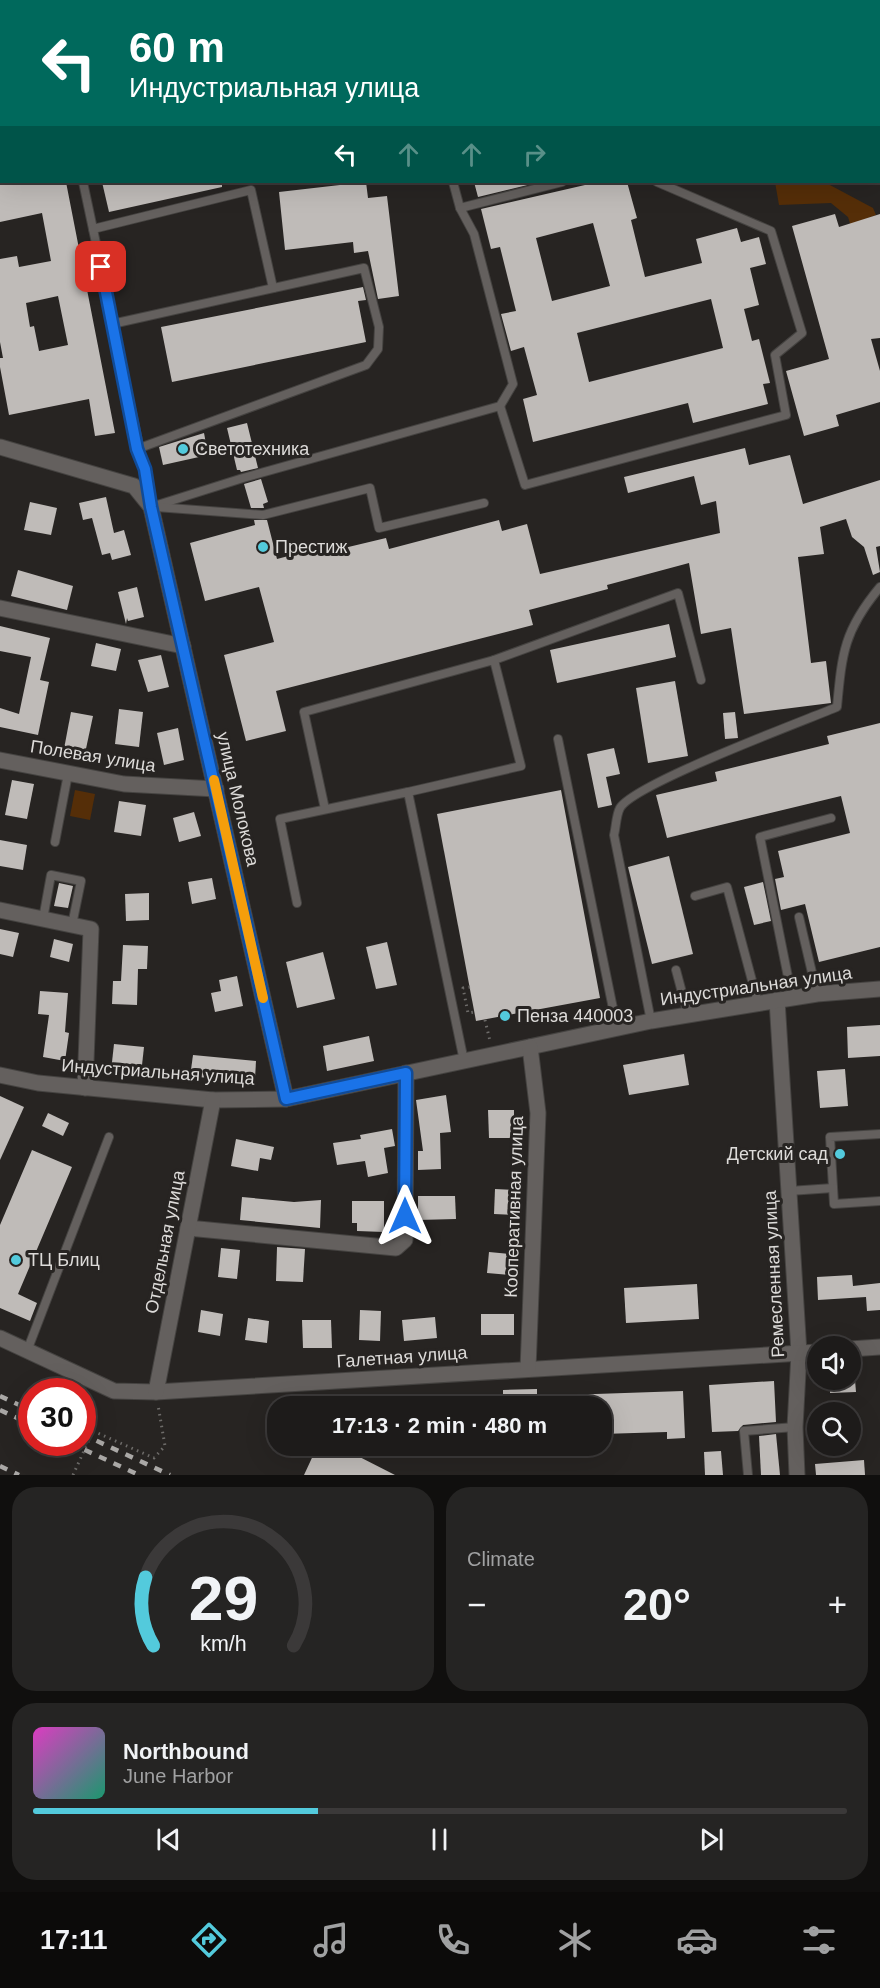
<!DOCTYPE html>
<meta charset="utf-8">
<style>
:root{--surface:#1d1b1a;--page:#252423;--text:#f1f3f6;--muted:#a0a1a2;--line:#3b3939;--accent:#53cadc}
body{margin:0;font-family:Helvetica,sans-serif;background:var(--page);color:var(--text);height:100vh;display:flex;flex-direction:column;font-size:22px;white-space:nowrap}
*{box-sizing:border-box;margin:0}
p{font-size:20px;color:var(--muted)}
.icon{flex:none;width:33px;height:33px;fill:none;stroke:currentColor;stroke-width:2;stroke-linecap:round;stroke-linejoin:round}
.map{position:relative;height:1475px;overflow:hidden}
.details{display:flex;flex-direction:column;gap:12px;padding:12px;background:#100f0e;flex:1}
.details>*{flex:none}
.banner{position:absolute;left:0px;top:0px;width:880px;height:183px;box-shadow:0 6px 24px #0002,0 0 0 2px var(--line);background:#00695c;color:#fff;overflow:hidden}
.buttons{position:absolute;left:807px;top:1336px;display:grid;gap:12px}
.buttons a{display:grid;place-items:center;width:54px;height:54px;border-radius:50%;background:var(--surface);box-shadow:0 6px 24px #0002,0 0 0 2px var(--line);font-size:30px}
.speed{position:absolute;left:18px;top:1378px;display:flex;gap:12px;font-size:30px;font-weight:700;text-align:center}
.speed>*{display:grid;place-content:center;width:78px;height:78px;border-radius:50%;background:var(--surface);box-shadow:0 6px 24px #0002,0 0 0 2px var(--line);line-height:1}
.speed .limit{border:9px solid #d22;background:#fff;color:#111}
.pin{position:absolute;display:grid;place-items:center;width:51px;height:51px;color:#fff;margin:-26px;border-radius:12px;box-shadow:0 3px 9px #0006}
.me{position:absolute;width:66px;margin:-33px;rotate:0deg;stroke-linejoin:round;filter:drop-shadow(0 0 4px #0008)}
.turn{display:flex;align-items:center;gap:21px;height:126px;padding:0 30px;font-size:27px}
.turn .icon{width:78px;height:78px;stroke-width:2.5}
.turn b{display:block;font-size:42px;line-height:51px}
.lanes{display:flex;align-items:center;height:57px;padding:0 30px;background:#0003;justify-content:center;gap:30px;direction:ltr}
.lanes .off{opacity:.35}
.big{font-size:45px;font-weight:600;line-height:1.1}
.details .card{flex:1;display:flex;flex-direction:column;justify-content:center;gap:9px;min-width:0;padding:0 21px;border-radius:24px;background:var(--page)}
.details .dial{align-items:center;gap:0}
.dial svg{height:156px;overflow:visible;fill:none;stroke:var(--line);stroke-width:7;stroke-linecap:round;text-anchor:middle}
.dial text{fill:var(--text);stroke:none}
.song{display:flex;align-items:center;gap:18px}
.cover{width:72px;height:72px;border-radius:9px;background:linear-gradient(135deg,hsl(310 70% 55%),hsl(160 70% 35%))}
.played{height:6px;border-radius:3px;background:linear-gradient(90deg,var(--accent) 35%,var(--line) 35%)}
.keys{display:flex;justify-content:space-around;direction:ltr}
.heat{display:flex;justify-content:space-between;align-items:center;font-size:33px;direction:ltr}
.details .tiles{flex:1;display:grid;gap:12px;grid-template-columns:1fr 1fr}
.card:last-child{grid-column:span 2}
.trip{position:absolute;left:267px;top:1396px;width:345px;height:60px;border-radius:24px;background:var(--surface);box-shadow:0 6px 24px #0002,0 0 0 2px var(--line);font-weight:600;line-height:60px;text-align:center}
.tab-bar{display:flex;height:96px;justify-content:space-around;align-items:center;background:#0c0b0a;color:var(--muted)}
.tab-bar .icon{width:42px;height:42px}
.tab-bar .current{color:var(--accent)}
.tab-bar b{font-size:27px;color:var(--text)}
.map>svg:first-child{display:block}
.green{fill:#552e08}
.building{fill:#bfbbb8;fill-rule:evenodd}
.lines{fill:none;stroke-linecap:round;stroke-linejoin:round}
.lane-casing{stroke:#454341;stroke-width:10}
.street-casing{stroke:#454341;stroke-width:17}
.path{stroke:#6e6c6a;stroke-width:3;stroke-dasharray:1.5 4.5;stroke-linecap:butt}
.lane{stroke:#64605e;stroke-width:8}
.street{stroke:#64605e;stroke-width:15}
.rail{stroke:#aaa8a6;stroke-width:4.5;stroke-dasharray:8 8;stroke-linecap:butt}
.path-bridge{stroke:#6e6c6a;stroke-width:3;stroke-dasharray:1.5 4.5;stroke-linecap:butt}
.route-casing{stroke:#114b97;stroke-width:15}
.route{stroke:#1a73e8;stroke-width:10}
.slow{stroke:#f59e0b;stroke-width:10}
.poi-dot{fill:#53cadc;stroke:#272422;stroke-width:2}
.labels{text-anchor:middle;stroke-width:6;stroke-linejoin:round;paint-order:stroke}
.poi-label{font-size:18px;fill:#dddbd9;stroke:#272422;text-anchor:start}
.street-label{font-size:18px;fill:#dddbd9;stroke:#272422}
</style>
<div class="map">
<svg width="880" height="1475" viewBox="0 0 880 1475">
<rect width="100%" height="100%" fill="#272422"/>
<g class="green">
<polygon points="426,0 749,0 751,1 430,2"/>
<polygon points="775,182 828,184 873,208 876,215 860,221 880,318 848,217 831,203 779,205"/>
<polygon points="75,790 95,794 90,820 70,816"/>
</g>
<g class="building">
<path d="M0 182H66L115 433 95 436 89 399 9 415 0 367V358H3L0 342V259L17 256 19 267 51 261 42 213 0 222ZM58 296 68 345 39 351 34 326 30 327 26 303Z"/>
<polygon points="102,182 222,182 222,187 109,212"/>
<polygon points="366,182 368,198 387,196 399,296 378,299 368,251 354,253 353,242 285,250 279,192"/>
<polygon points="474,182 540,182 478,197"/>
<path d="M598 182H627L637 218 631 220 645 277 702 263 696 239 737 228 741 242 759 237 766 264 750 268 759 305 744 309 752 341 759 339 770 383 763 384 768 404 693 423 688 403 533 442 523 399 537 395 524 347 511 351 501 314 516 311 500 247 491 249 481 209ZM593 223 610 286 552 301 536 238ZM711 299 723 348 589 382 577 333Z"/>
<polygon points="835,214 839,227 880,214 880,338 871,339 880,371 880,402 836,415 839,426 804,436 786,371 829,359 792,226"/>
<polygon points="363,287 366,300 358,301 366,342 172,382 161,327"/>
<polygon points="247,423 258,468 241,472 240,470 237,470 227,428"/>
<polygon points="204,433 208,455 163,465 159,447"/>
<polygon points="745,448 749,465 790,455 803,504 880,480 880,546 876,547 880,572 873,575 864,547 852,537 846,519 820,527 824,554 798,557 811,663 826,661 831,703 744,714 731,628 701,634 689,563 607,585 608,589 529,610 533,625 276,691 286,731 246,741 224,655 274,642 259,587 205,601 190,543 255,525 254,520 267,520 277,559 338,543 340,549 386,538 389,549 499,520 502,531 527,524 540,574 720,533 716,501 701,505 694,476 628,493 624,477"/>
<polygon points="261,479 268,502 263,504 264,508 251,508 244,484"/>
<polygon points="106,497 114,533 124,530 131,555 112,560 110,553 102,555 92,518 83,520 79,503"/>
<polygon points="30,502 57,508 51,535 24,530"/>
<polygon points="18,570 73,586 67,610 11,596"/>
<polygon points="137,587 144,617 128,621 127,618 126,624 118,592"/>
<polygon points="669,624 676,657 557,683 550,650"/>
<polygon points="0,626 50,638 40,680 49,682 38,735 0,727 0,708 19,714 31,657 0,651"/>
<polygon points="96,643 121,649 116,671 91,666"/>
<polygon points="161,655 169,687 148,692 138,660"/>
<polygon points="675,681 688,756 648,763 636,688"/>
<polygon points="119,709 143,712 139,747 115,744"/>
<polygon points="71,712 93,716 84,758 63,754"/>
<polygon points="735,712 738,738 725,739 723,713"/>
<polygon points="880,723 880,947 819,962 805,904 781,910 775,879 784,877 778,851 850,833 841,796 667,838 656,795 717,781 715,772 829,744 827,736"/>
<polygon points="178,728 184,760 164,765 157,733"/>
<polygon points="614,748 620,774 606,777 612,805 598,808 587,754"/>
<polygon points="12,780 34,784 27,819 5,815"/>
<polygon points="561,790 600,998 476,1021 437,814"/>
<polygon points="119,801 146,805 141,836 114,832"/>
<polygon points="194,812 201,836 179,842 173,818"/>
<polygon points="0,840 27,845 23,870 0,866"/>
<polygon points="669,856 693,954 652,964 628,867"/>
<polygon points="212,878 216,899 192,904 188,882"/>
<polygon points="763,882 771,921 754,925 744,887"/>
<polygon points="59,883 73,886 68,908 54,906"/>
<polygon points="149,893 149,920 126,921 125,894"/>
<polygon points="0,929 19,933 13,957 0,954"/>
<polygon points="54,939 73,944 69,962 50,957"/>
<polygon points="387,942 397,985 376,989 366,947"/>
<polygon points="123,945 148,946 147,969 138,969 137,1005 112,1004 113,981 121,981"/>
<polygon points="323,952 335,999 297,1008 286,962"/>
<polygon points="237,976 243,1006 215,1012 211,993 221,991 219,980"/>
<polygon points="40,991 68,993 65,1032 69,1033 65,1061 43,1057 49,1015 38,1014"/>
<polygon points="880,1025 880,1056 848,1058 847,1027"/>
<polygon points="369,1036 374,1061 327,1071 323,1046"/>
<polygon points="114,1044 144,1047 141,1074 111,1071"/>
<polygon points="684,1054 689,1085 629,1095 623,1065"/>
<polygon points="193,1055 256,1061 255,1079 190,1077"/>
<polygon points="845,1069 848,1106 820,1108 817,1071"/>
<polygon points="446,1095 451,1132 440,1133 441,1169 418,1170 418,1151 423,1151 416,1100"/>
<polygon points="0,1096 24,1107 0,1160"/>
<polygon points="488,1110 514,1110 514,1138 489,1138"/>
<polygon points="48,1113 69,1123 63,1136 42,1126"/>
<polygon points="392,1129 395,1146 384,1148 388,1173 368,1177 365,1161 337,1165 333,1143 361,1139 360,1135"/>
<polygon points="236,1139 274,1147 271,1160 260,1158 258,1171 231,1166"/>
<polygon points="32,1150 72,1167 18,1294 37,1303 30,1321 0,1308 0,1225"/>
<polygon points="495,1189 516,1190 515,1215 494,1214"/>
<polygon points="418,1196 455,1196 456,1219 418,1220"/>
<polygon points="242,1197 294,1202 321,1200 320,1228 240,1220"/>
<polygon points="352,1201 384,1201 384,1232 357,1231 357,1223 352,1223"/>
<polygon points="277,1247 305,1249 303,1282 276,1281"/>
<polygon points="221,1248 240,1250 237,1279 218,1277"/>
<polygon points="489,1252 511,1254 510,1275 487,1273"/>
<polygon points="852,1275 853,1286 880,1283 880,1310 867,1311 866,1297 818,1300 817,1277"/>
<polygon points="697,1284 699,1319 626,1323 624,1288"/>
<polygon points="201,1310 223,1314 220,1336 198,1332"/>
<polygon points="360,1310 381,1311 380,1341 359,1340"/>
<rect x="481" y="1314" width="33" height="21"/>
<polygon points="435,1317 437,1338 404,1341 402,1320"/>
<polygon points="248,1318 269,1321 267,1343 245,1340"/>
<polygon points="302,1320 331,1320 332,1348 303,1348"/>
<polygon points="830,1380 855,1380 856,1392 830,1393"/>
<polygon points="774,1381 776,1422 743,1425 738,1431 712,1432 709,1385"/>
<polygon points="537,1389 537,1396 683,1391 685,1438 667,1439 667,1432 602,1434 602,1407 503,1407 503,1390"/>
<polygon points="776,1434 780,1475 761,1475 759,1436"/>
<polygon points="317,1447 338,1456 342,1448 395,1475 304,1475"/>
<polygon points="721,1451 723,1475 705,1475 704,1452"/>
<polygon points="864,1460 865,1475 816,1475 815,1464"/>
</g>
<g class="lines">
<defs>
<g id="lane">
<polyline points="89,2 90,0"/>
<polyline points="0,149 2,148"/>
<polyline points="83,182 151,502"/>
<polyline points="453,182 460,208"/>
<polyline points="93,229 251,190 273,288"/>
<polyline points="112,324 364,268 379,327 378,349 366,365 137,449"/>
<polyline points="500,406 525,485 786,415 775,355 802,333 771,231 657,182"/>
<polyline points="151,507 243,478 500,406 513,384 474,234 460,208 562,182"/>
<polyline points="156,507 263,515 370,488 379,528 484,503"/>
<polyline points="494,660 678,593 701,680"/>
<polyline points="558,739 617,1028"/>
<polyline points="325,809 304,712 494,660 521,766 408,792"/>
<polyline points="55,842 68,774"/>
<polyline points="695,896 727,887 758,1003"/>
<polyline points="297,903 280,819 408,792 464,1061"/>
<polyline points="799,917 817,994"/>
<polyline points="43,919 51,875 81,881 72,925"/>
<polyline points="676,970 688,1015"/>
<polyline points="792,997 760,837 831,818"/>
<path d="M651 1021 614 835C616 828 616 815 620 808 634 784 801 722 837 707 842 653 844 630 880 587"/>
<polyline points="880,1134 830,1137 834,1204 880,1201"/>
<polyline points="789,1191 833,1188"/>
<polyline points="27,1351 109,1137"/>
<polyline points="748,1475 744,1431 795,1427"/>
</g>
<g id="street">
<polyline points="0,447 134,486 151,507 286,1099"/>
<polyline points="0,608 183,646"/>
<polyline points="0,760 124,784 216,789"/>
<polyline points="0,910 91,929 85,1088"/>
<polyline points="777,1000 799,1353 795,1427 797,1475"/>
<polyline points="0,1075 38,1083 213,1100 286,1099 651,1021 817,994 880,989"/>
<polyline points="188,1228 396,1248 405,1240 406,1073"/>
<polyline points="0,1338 114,1391 156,1392 818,1352"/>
<polyline points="850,1349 880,1347"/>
<polyline points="528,1369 538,1113 530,1047"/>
<polyline points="156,1392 213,1100"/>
</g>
</defs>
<use href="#lane" class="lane-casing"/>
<use href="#street" class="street-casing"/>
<g class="path">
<polyline points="470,987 463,988 468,1013 474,1012"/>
<polyline points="485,1020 490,1041"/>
<polyline points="93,1431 154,1458 165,1446 158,1405"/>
</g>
<use href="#lane" class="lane"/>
<use href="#street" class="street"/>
<g class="rail">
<polyline points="23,2 24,0"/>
<polyline points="0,31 2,29"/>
<polyline points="0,1396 32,1411"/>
<polyline points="0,1410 32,1425"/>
<polyline points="82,1434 170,1475"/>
<polyline points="70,1443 139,1475"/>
<polyline points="0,1466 19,1475"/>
</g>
<polyline class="path-bridge" points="73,1475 93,1431"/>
</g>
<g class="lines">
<defs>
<polyline id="route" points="101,267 137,449 145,469 151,507 286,1099 406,1073 405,1216"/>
</defs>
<use href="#route" class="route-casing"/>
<use href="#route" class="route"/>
<polyline class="slow" points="214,780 263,998"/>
</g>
<g class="poi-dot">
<circle cx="183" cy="449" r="6"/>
<circle cx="263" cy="547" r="6"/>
<circle cx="505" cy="1016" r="6"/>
<circle cx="840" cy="1154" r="6"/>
<circle cx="16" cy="1260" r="6"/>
</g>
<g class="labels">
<g class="poi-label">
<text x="195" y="455">Светотехника</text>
<text x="275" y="553">Престиж</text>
<text x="517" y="1022">Пенза 440003</text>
<text x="828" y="1160" text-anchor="end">Детский сад</text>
<text x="28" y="1266">ТЦ Блиц</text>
</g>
<g class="street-label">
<text transform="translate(93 756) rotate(9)" y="6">Полевая улица</text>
<text transform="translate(238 799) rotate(77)" y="6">улица Молокова</text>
<text transform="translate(756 986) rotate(-8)" y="6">Индустриальная улица</text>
<text transform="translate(158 1072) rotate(4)" y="6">Индустриальная улица</text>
<text transform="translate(514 1207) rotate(-88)" y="6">Кооперативная улица</text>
<text transform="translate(165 1242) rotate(-79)" y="6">Отдельная улица</text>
<text transform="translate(774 1274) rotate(-93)" y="6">Ремесленная улица</text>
<text transform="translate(402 1357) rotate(-4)" y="6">Галетная улица</text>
</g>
</g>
</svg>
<div class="buttons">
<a><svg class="icon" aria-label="sound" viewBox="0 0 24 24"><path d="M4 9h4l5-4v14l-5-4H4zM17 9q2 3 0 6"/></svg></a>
<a><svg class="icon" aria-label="search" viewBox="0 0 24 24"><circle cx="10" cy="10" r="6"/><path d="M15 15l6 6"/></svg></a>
</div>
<div class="speed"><div class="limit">30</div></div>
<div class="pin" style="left:101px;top:267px;background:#d93025"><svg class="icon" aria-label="arrive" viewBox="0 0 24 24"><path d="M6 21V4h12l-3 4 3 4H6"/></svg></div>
<svg class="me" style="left:405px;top:1216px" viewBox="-20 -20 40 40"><path d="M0-17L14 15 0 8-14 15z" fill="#1a73e8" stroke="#fff" stroke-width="4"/></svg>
<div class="trip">17:13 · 2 min · 480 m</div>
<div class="banner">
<div class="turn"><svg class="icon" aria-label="left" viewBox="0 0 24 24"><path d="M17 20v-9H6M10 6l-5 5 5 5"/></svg><div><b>60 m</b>Индустриальная улица</div></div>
<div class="lanes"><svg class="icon" aria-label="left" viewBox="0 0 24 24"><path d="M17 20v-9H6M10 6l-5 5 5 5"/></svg><svg class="icon off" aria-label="ahead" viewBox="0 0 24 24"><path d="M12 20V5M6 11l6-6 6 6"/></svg><svg class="icon off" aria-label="ahead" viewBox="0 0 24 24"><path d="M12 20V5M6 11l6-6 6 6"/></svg><svg class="icon off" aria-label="right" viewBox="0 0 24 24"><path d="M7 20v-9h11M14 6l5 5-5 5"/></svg></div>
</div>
</div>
<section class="details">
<div class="tiles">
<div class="card dial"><svg viewBox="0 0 100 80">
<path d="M14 69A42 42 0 1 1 86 69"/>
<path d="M14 69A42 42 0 0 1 10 34" stroke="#53cadc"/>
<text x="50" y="56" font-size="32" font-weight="700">29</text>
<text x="50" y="72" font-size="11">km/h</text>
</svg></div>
<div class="card"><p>Climate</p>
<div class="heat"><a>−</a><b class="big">20°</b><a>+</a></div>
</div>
<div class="card">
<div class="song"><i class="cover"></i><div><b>Northbound</b><p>June Harbor</p></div></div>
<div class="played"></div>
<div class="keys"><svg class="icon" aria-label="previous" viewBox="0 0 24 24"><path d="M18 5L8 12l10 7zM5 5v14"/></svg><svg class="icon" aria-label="pause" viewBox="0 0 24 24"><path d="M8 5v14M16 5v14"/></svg><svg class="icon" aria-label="next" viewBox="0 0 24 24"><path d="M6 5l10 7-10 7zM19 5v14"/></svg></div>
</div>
</div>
</section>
<nav class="tab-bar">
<b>17:11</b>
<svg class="icon current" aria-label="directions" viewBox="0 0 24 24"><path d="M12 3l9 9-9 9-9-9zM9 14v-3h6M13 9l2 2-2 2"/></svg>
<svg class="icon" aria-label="music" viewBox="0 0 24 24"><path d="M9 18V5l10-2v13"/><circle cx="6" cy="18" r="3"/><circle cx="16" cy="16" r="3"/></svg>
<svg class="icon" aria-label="phone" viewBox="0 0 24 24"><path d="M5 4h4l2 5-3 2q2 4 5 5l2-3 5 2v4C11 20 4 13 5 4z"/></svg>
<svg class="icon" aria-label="climate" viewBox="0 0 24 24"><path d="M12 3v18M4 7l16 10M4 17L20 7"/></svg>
<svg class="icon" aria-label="car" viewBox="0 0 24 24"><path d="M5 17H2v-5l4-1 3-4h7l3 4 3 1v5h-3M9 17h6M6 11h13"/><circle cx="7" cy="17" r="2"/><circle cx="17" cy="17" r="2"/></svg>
<svg class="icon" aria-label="filters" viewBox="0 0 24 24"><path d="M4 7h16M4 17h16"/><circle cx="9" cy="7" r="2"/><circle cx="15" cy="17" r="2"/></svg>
</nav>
